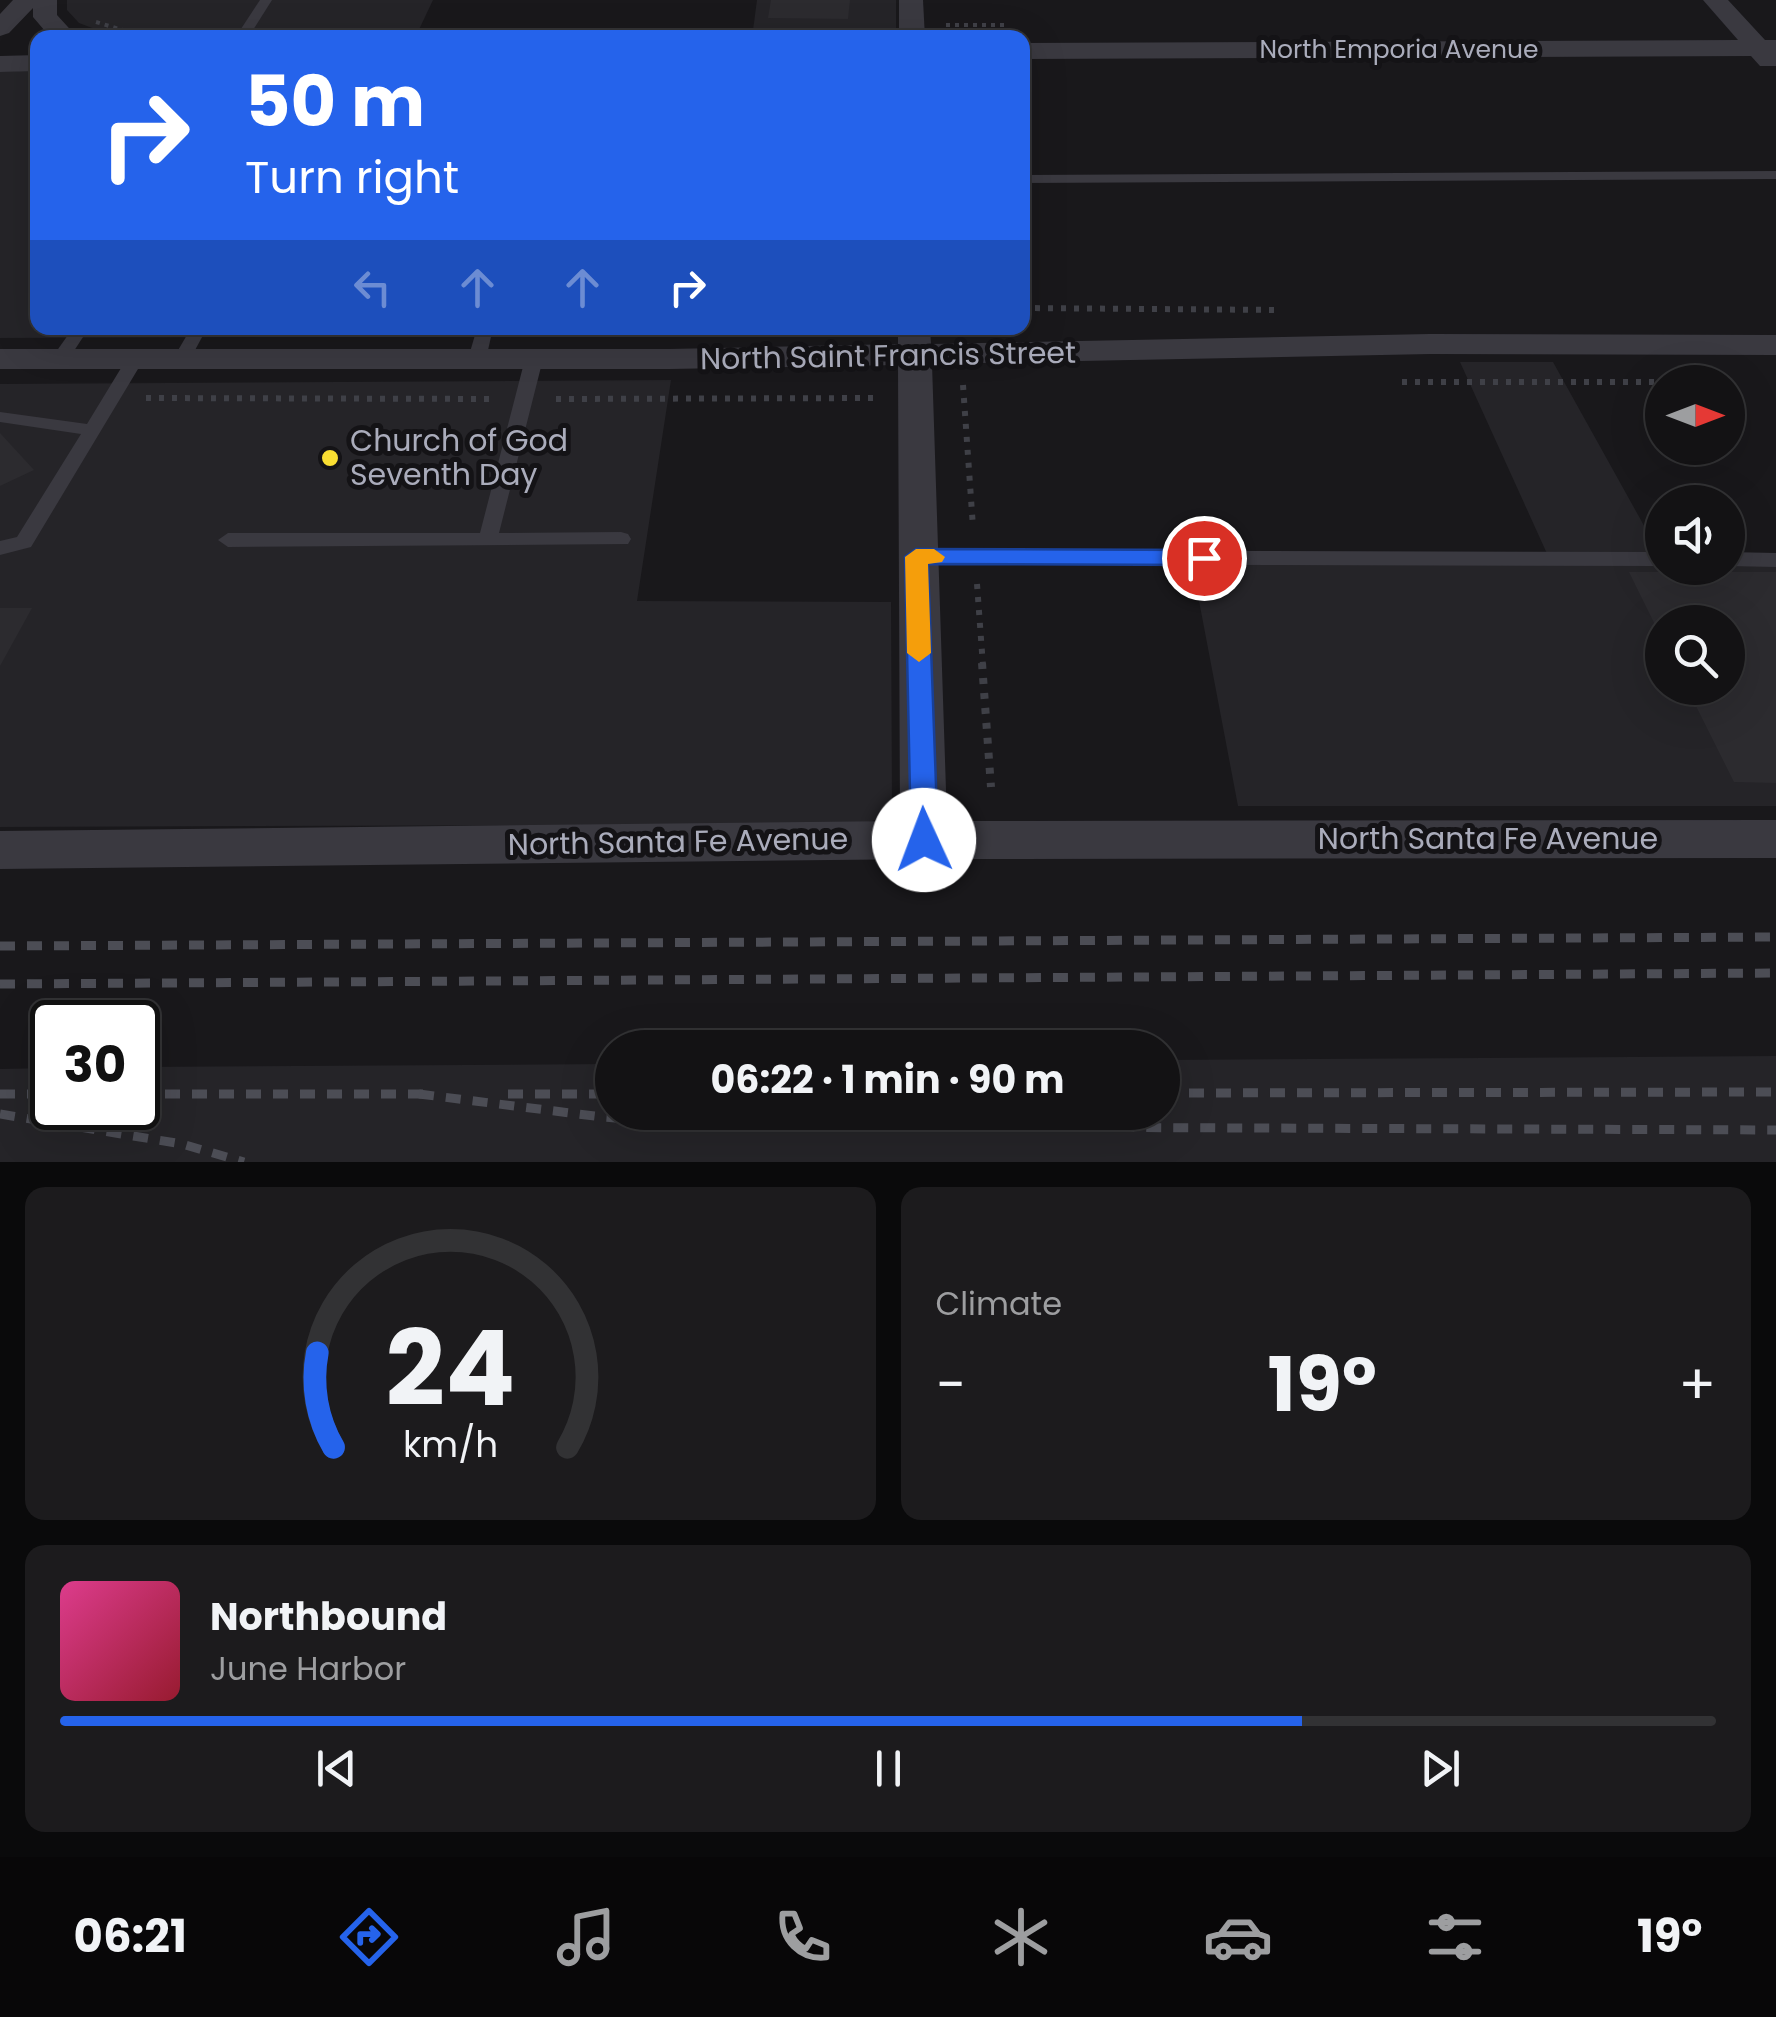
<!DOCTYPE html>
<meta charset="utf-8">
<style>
:root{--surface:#131214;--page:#1c1b1d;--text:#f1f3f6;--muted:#9d9ea0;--line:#323234;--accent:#2563eb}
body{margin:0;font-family:Poppins,sans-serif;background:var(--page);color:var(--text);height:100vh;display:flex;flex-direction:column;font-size:38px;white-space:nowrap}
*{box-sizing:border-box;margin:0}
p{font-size:32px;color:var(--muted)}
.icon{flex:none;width:55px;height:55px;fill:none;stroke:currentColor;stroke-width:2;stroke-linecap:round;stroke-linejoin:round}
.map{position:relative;height:1162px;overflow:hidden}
.side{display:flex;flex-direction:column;gap:25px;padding:25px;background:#0a0a0b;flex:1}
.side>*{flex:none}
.hud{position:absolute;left:30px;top:30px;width:1000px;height:305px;border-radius:20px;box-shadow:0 10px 40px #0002,0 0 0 2px var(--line);background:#2563eb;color:#fff;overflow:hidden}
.needle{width:65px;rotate:90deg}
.fabs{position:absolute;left:1645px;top:365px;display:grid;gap:20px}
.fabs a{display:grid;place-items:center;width:100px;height:100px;border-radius:50%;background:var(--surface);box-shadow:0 10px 40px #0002,0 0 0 2px var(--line);font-size:50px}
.speed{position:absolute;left:30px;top:1000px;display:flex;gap:20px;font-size:50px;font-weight:700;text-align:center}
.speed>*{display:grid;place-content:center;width:130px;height:130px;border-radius:50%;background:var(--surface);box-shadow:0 10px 40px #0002,0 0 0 2px var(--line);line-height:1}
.speed .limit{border:5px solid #111;border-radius:15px;background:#fff;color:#111}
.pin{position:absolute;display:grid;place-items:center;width:85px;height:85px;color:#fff;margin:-42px;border:5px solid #fff;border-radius:50%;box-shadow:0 2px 10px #0007}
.me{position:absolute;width:110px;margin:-55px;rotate:358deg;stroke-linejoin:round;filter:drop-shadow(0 0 8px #0008)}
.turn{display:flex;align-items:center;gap:35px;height:210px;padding:0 50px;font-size:45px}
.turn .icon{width:130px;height:130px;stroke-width:2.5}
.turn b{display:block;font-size:70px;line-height:85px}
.lanes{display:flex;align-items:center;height:95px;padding:0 50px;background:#0003;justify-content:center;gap:50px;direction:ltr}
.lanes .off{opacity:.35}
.big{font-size:75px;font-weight:700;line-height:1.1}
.side .card{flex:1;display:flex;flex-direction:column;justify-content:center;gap:15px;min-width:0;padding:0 35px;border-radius:20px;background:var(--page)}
.side .dial{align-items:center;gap:0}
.dial svg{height:260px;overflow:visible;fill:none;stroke:var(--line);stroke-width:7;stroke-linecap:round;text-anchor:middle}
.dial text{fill:var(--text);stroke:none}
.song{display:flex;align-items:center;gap:30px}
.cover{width:120px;height:120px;border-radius:15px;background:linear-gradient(135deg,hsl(330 70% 55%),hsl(350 70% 35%))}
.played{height:10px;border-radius:5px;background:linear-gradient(90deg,var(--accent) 75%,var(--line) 75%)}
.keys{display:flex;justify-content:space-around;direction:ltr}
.heat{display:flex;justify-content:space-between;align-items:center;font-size:55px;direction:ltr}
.side .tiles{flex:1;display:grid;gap:25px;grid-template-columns:1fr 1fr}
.card:last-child{grid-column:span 2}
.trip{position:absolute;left:595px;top:1030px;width:585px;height:100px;border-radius:50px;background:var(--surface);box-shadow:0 10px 40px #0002,0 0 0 2px var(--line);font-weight:700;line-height:100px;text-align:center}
.menu{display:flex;height:160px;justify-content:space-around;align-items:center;background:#080708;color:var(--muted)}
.menu .icon{width:70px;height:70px}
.menu .selected{color:var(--accent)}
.menu b{font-size:45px;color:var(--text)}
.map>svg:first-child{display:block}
.built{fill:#252428;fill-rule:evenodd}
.building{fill:#2c2b2f}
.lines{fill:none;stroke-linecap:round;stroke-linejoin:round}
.path-far2{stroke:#3f4047;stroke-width:4;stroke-dasharray:4 5;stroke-linecap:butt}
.path-far1{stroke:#3f4047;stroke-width:6;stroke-dasharray:5 8;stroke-linecap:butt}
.path{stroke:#3f4047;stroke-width:8;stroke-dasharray:6 9;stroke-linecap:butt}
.service{fill:#3a3940;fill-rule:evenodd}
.minor{fill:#3a3940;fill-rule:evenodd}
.rail{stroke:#4c4d55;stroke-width:9;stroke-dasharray:15 12;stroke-linecap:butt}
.route{fill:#2563eb;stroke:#184099;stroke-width:2.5}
.slow{fill:#f59e0b}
.poi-dot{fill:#f9de32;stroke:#141316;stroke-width:4}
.labels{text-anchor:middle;stroke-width:10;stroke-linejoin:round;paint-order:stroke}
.far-street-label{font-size:25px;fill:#aaacbb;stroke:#141316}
.street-label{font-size:30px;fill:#aaacbb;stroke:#141316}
.poi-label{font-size:30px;fill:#aaacbb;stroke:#141316;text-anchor:start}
</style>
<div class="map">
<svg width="1776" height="1162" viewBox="0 0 1776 1162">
<rect width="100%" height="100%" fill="#19181b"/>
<g class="built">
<polygon points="67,0 433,0 415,38 116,37 79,23 67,10"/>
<polygon points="757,0 896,0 896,35 752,38"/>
<polygon points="37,70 38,328 516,328 514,336 0,338 0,72"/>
<path d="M1460 362H1553L1662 558V568H1728V557L1776 556V806H1238L1192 564 1549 558ZM1662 622H1728V688H1662Z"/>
<polygon points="671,380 637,601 891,602 892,800 882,818 862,824 0,827 0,384"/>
<polygon points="1776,1056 1776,1162 0,1162 0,1069 52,1068 52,1108 138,1108 138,1067 612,1064 612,1112 1162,1112 1163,1060"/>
</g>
<g class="building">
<polygon points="771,0 850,0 848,19 768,18"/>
<polygon points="0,433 34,470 0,486"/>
<polygon points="1629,572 1776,572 1776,783 1734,782 1687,688 1728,688 1728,622 1662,622 1662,639"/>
<polygon points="0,608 32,608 0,666"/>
</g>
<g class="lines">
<g class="path-far2">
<polyline points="96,22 136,34 217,34"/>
<polyline points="946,25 1009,25"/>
<polyline points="279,34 877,33"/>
</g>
<g class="path-far1">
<polyline points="1022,308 1280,310"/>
<polyline points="1402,382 1709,382"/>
<polyline points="963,385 973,527"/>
<polyline points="146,398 494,399"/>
<polyline points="556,399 876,398"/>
<polyline points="977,584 983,666"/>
</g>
<polyline class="path" points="982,663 991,787"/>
<g class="service">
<polygon points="260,0 272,0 248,38 235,38"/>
<polygon points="1776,171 1776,179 1022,183 1022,175"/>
<polygon points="73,328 89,328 66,363 54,363 51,359"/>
<polygon points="191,328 207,328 188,363 176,363 173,359"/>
<polygon points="477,328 493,328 486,359 477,364 468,359"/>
<polygon points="135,354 144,359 31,547 0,555 0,541 17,537 81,434 0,422 0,412 87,424 129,355"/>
<polygon points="534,354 543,359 499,533 621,532 628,534 631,539 628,544 228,547 218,540 228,533 480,533 525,359"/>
<polygon points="916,550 1662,552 1662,566 916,564 906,557"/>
<polygon points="1728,552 1776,553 1776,567 1728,566"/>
</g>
<g class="minor">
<polygon points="13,0 57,0 57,15 78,38 51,38 33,17 33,8 9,33 0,36 0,14"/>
<polygon points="899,0 923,0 925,38 899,38"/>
<polygon points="1703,0 1728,0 1765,40 1776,40 1776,66 1760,66 1751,56 1022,59 1022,43 1738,40"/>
<polygon points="38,55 38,71 0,72 0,56"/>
<polygon points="898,328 930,328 931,344 1430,334 1776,335 1776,355 1430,354 932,364 947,821 1776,820 1776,858 924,859 0,869 0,831 900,821 898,365 670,369 0,369 0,349 670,349 898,344"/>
</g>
<g class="rail">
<polyline points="0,946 1776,937"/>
<polyline points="0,984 1776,973"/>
<polyline points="1162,1093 1776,1092"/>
<polyline points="0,1094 52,1094"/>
<polyline points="138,1094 433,1094"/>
<polyline points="419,1094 602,1117 723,1126 1776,1130"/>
<polyline points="508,1094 612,1094"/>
<polyline points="0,1114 182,1144 244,1162"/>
</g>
</g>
<polygon class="route" points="916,549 1204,550 1215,558 1204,565 928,564 938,840 934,847 924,851 915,847 911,840 905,557"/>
<polygon class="slow" points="916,549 934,549 945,557 942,562 928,564 931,653 919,662 907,653 905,557"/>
<circle class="poi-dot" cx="330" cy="458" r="10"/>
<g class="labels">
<g class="far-street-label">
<text x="1399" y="58">North Emporia Avenue</text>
</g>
<g class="street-label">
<text transform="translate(888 356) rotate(-1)" y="10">North Saint Francis Street</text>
<text x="1488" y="849">North Santa Fe Avenue</text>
<text transform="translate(678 842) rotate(-1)" y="10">North Santa Fe Avenue</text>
</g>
<g class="poi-label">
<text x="350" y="451">Church of God<tspan x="350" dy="34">Seventh Day</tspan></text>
</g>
</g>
</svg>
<div class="fabs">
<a><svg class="needle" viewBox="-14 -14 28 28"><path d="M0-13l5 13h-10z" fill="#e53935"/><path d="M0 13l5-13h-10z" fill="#9d9ea0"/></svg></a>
<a><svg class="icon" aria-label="sound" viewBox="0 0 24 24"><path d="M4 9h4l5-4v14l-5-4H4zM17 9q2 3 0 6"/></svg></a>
<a><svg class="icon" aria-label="search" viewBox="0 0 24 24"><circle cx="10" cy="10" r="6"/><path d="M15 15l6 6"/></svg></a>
</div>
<div class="speed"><div class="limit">30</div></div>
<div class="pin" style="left:1204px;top:558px;background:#d93025"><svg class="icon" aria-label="arrive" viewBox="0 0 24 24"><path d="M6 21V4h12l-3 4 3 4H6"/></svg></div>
<svg class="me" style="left:924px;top:840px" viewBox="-20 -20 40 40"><circle r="19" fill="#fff"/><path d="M0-13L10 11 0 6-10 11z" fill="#2563eb"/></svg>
<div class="trip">06:22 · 1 min · 90 m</div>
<div class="hud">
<div class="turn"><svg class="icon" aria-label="right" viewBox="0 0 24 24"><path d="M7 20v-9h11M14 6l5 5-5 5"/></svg><div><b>50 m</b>Turn right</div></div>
<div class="lanes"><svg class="icon off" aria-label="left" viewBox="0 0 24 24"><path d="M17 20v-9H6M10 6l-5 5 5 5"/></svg><svg class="icon off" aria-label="ahead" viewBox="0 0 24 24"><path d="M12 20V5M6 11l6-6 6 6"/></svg><svg class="icon off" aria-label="ahead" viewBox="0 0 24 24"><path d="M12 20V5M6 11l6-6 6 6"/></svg><svg class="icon" aria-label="right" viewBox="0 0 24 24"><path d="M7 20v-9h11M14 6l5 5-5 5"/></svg></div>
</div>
</div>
<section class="side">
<div class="tiles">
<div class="card dial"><svg viewBox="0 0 100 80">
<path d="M14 69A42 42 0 1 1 86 69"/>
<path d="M14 69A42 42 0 0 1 9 40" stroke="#2563eb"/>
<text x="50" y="56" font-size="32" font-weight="700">24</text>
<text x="50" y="72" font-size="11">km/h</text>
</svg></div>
<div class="card"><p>Climate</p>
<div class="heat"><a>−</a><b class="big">19°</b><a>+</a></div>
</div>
<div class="card">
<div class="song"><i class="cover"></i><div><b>Northbound</b><p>June Harbor</p></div></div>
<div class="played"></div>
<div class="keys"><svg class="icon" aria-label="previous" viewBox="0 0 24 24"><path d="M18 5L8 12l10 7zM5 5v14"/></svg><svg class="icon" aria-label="pause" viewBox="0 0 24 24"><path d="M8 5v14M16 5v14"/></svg><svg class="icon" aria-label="next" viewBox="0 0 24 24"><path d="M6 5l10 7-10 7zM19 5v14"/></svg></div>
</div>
</div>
</section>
<nav class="menu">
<b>06:21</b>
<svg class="icon selected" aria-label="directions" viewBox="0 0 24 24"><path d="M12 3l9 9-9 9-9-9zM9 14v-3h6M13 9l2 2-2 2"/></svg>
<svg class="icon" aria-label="music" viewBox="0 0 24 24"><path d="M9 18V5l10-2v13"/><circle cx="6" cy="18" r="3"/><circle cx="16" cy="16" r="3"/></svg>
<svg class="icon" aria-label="phone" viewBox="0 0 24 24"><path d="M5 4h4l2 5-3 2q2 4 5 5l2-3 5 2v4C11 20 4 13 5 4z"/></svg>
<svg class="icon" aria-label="climate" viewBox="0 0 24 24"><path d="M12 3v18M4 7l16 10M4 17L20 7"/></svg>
<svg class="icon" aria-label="car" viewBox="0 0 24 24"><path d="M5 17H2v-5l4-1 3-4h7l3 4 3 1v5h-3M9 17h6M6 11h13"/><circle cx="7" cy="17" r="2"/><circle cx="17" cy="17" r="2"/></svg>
<svg class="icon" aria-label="filters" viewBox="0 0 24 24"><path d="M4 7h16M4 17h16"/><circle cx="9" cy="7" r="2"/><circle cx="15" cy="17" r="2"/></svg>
<b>19°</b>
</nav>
